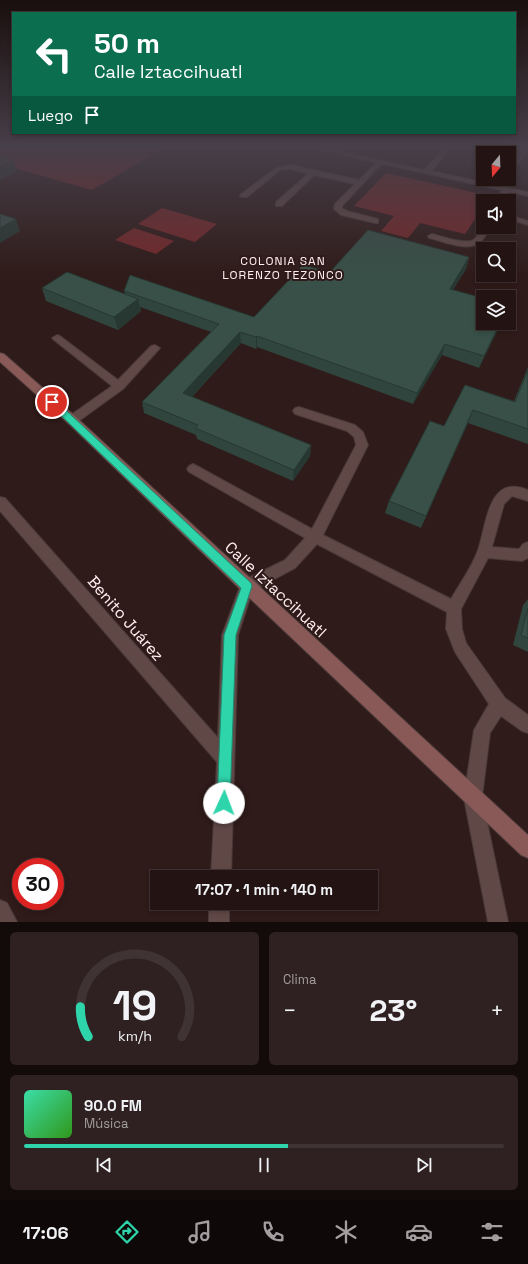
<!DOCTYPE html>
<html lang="es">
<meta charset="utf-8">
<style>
:root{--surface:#231413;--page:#2f2121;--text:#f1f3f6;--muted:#a39ea0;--line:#403333;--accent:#2ed4aa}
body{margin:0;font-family:"Space Grotesk",sans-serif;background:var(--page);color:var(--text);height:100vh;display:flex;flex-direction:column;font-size:15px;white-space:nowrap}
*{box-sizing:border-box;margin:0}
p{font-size:13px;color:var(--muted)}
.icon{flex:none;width:22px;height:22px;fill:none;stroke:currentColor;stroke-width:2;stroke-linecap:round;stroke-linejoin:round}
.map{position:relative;height:922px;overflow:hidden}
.details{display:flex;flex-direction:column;gap:10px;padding:10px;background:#130b0a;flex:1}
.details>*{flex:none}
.top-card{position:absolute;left:12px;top:12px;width:504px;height:122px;border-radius:0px;box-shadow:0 2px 6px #0003,0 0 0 1px var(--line);background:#0b6e4f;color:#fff;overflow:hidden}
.needle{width:26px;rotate:199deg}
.buttons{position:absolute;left:476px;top:146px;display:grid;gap:8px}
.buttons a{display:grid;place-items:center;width:40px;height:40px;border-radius:0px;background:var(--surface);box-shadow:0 2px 6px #0003,0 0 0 1px var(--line);font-size:20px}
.speed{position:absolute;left:12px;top:858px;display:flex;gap:8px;font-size:20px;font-weight:700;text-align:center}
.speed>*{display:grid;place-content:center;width:52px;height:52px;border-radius:50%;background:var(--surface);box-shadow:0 2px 6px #0003,0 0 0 1px var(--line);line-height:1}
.speed .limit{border:6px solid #d22;background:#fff;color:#111}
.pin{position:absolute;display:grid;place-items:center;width:34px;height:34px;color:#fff;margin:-17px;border:2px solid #fff;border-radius:50%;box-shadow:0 1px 4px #0007}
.me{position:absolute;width:44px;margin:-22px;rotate:2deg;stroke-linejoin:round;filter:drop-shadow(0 0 3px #0008)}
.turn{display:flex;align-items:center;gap:14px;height:84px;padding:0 16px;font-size:18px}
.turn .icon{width:52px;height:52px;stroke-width:2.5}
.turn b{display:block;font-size:28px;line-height:34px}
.then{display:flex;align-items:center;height:38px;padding:0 16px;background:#0003;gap:8px;font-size:15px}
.big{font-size:30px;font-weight:700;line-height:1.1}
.details .card{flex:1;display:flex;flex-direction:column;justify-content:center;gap:6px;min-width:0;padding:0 14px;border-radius:6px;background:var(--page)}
.details .dial{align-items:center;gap:0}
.dial svg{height:104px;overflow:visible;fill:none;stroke:var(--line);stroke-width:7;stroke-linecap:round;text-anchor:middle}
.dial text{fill:var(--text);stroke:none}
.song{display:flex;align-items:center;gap:12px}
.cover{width:48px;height:48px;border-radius:6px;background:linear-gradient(135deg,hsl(160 70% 55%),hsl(110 70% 35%))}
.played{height:4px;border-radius:2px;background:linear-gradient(90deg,var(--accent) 55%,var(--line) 55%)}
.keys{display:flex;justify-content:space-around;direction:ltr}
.heat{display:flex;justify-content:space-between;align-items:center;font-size:22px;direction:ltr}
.details .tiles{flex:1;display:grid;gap:10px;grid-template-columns:1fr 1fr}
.card:last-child{grid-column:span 2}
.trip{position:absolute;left:150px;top:870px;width:228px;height:40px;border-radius:0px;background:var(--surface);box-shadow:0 2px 6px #0003,0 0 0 1px var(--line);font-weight:700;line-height:40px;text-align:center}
.dock{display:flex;height:64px;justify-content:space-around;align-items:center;background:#0e0808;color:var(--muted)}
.dock .icon{width:28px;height:28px}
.dock .current{color:var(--accent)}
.dock b{font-size:18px;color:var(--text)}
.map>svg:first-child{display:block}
.green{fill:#742829}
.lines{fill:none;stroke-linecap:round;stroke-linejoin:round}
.lane-casing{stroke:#493938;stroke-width:2}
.street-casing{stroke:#493938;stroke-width:2}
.secondary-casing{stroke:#493938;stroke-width:2}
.lane{fill:#604846;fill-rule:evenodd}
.street{fill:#604846;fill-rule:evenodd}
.secondary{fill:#885957;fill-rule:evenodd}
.wall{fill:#30453d}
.shaded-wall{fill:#273832}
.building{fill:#385047;stroke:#273832}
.route{fill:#2ed4aa;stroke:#1e8a6e}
.labels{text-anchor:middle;stroke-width:4;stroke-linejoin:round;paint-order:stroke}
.far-neighbourhood-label{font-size:12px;letter-spacing:1px;fill:#fff0ef;stroke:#2f1b19}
.near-street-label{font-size:16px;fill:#fff0ef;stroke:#2f1b19}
</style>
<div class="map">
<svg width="528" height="922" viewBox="0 0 528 922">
<rect width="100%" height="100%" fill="#2f1b19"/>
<g class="green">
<polygon points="0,148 164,148 92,190 0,164"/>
<polygon points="386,173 490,196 487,201 483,201 483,207 465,234 420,223 408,238 381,231 394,216 354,206"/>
<polygon points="162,208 217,224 195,242 138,224"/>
<polygon points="134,228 174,241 156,254 115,240"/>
</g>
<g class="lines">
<defs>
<g id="lane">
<polygon points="378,161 383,162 342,206 342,208 347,211 378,219 378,223 375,223 341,215 334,209 335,204 355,184 314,175 282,206 276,206 276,202 308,174 291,169 280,170 247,197 241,197 240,195 276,168 291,165 359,180"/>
<polygon points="506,187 510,189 506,201 498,201 502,189"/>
<polygon points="509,215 528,221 528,225 509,219"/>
<path d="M483 227H491C488 232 484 239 479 243 466 252 443 241 429 238L428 236 432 234C441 236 465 245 473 240 478 237 480 231 483 227Z"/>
<polygon points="57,335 60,336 118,380 151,346 155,345 160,348 123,389 76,423 68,423 66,420 68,417 112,386 54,340 52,338"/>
<path d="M299 407 355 425 363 432 368 445 323 535 451 599C460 583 472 567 478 550 487 524 488 473 528 490V501L512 496 504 504 492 547 519 549 523 544 528 542V558L522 561 488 558 461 609 462 629 466 643 505 698 528 715V733L522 731 501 716 490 733 482 797 479 803 473 806 467 803 464 797 474 730 489 704 455 652 446 629 447 612 317 544 295 568 252 591 247 593 242 591 240 586 242 581 285 560 305 538 189 472 187 469 189 466 193 464 197 466 312 529 356 445 354 437 347 431 295 414 293 411 295 408Z"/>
</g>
<g id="street">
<polygon points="312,148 322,148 424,170 445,148 451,148 431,171 528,192 528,196"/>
<polygon points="523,148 528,148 528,150 511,174 509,175 509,168"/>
<polygon points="0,497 5,498 218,738 222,635 242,581 247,579 252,581 254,586 238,635 231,877 211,877 217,762 0,511"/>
<polygon points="473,789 479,792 482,798 508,922 488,922 464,798 467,792"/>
<polygon points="0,900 7,903 17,922 0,922"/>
<rect x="209" y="903" width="20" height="19"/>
</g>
<polygon id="secondary" points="0,353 4,354 76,417 528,835 528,858 521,855 242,591 68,423 0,362"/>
</defs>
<use href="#lane" class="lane-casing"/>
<use href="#street" class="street-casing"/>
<use href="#secondary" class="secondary-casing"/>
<use href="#lane" class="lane"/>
<use href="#street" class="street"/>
<use href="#secondary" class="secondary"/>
</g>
<g class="wall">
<polygon points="469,257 466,269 453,290 483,323 501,323 479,368 442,355 413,404 257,347 256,349 241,343 192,397 311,445 310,456 293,481 197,439 196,435 144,413 142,402 211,332 140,307 141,311 118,330 46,301 42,288 125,294 124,291 254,317 330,272"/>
<polygon points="528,367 528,444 468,423 421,528 385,513 389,501 444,426 465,385 514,401"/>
<polygon points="528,599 528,652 513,645 523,605"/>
</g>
<g class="shaded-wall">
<polygon points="14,160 17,171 0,180 0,166"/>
<polygon points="16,219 20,231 0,243 0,228"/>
<polygon points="469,257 466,269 446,300 450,289"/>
<polygon points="138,299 141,311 118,330 114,317"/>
<polygon points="500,323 501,323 479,368 484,356"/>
<polygon points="240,332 241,343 185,404 183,393"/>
<polygon points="257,336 257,347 256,349 256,337"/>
<polygon points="445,344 442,355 413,404 417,393"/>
<polygon points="473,410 468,423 421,528 426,516"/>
<polygon points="311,445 310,456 293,481 294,470"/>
</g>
<g class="building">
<polygon points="0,156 14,160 0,166"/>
<polygon points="0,214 16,219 0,228"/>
<polygon points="368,230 469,257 450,289 483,298 483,323 500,323 484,356 445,344 417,393 257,336 256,337 240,332 183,393 311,445 294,470 195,428 198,425 142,402 219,324 124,291 130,275 254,317 303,265 330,272"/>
<polygon points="67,272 138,299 114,317 42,288"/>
<polygon points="528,370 528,429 473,410 426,516 389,501 430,421 444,426 465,385 515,402"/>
<polygon points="528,608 528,638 521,635"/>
</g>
<linearGradient id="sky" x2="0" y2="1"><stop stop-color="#1a0f0e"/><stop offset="0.53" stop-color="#473f49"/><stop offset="1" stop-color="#473f49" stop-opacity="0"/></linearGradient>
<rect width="528" height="277" fill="url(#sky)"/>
<polygon class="route" points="52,399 55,400 251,583 252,586 236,635 230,803 228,808 224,810 219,808 217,803 224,635 241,588 49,404 48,402"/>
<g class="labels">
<g class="far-neighbourhood-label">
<text x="283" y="265">COLONIA SAN<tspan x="283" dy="14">LORENZO TEZONCO</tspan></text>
</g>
<g class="near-street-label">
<text transform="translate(276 589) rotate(43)" y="6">Calle Iztaccihuatl</text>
<text transform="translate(126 618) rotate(49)" y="6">Benito Juárez</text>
</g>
</g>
</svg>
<div class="buttons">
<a><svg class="needle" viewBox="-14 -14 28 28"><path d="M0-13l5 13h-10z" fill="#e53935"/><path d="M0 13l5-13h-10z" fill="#a39ea0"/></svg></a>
<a><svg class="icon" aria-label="sound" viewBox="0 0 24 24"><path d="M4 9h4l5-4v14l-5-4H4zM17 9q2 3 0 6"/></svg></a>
<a><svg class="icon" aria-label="search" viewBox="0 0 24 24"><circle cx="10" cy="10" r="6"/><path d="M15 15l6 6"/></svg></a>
<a><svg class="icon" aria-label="layers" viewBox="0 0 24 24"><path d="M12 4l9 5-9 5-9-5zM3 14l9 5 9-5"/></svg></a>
</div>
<div class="speed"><div class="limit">30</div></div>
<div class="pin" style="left:52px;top:402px;background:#d93025"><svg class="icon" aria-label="arrive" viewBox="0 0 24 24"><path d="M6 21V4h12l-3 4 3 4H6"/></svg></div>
<svg class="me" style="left:224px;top:803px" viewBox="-20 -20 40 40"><circle r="19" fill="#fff"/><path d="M0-13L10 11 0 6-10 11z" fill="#2ed4aa"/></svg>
<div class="trip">17:07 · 1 min · 140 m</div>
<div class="top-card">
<div class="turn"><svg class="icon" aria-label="left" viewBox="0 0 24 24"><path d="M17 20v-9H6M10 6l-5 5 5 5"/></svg><div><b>50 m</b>Calle Iztaccihuatl</div></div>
<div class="then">Luego<svg class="icon" aria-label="arrive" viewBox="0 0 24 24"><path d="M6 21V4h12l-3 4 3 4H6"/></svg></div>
</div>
</div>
<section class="details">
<div class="tiles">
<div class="card dial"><svg viewBox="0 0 100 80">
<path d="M14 69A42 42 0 1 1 86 69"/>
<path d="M14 69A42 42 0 0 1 8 46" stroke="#2ed4aa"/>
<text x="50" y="56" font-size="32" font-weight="700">19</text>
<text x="50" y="72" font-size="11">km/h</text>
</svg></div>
<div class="card"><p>Clima</p>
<div class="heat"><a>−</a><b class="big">23°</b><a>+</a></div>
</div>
<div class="card">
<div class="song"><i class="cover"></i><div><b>90.0 FM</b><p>Música</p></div></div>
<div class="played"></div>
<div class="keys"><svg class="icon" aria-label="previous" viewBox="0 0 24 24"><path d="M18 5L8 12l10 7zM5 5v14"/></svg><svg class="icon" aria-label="pause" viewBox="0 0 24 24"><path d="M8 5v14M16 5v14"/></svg><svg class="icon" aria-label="next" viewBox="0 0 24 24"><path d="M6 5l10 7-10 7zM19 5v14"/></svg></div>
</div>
</div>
</section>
<nav class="dock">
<b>17:06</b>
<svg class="icon current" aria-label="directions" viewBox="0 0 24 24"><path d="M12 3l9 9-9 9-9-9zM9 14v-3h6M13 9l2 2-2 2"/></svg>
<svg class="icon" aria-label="music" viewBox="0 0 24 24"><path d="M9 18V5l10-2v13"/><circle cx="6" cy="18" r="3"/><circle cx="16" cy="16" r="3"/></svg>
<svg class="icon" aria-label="phone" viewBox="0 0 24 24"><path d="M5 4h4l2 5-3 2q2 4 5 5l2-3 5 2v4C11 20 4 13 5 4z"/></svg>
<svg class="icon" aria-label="climate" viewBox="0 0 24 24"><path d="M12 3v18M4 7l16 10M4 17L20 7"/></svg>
<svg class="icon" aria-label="car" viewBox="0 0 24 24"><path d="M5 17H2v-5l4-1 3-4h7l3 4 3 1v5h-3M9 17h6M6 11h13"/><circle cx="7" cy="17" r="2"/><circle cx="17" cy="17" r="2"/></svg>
<svg class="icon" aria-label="filters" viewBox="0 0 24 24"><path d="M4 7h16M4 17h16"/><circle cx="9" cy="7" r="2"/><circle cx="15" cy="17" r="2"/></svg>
</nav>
